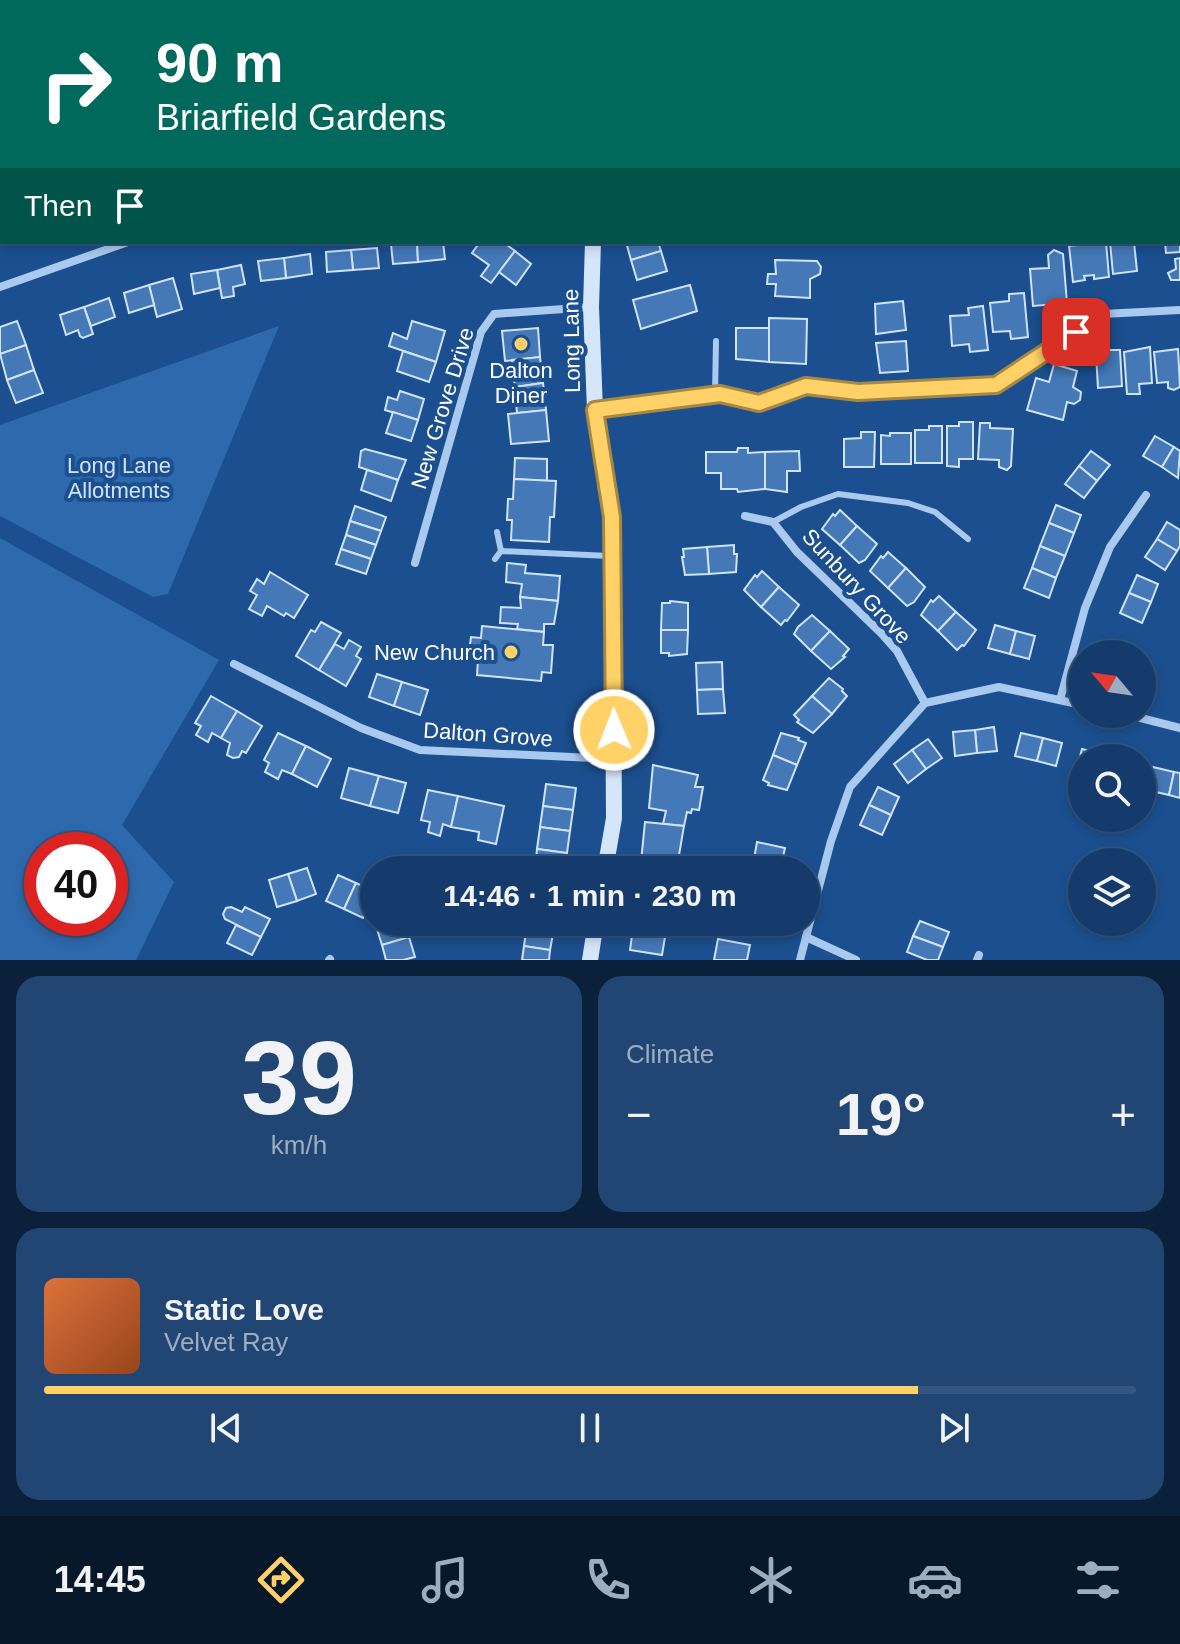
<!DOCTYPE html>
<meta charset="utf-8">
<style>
:root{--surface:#143b6b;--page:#214673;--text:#f1f3f6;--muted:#9dadc1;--line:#33557e;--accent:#ffd166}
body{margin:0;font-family:Helvetica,sans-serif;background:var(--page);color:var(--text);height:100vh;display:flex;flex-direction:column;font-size:30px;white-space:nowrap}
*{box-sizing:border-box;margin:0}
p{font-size:26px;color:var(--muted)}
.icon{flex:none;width:44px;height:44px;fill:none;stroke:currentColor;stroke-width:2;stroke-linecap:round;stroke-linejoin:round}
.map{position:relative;height:960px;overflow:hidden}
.details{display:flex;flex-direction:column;gap:16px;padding:16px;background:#0b203b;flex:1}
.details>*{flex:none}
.guide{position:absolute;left:0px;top:0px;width:1180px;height:244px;box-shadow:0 4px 12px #0003,0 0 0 2px var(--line);background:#00695c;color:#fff;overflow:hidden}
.needle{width:52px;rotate:299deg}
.controls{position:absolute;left:1068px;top:640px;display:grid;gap:16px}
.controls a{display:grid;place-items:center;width:88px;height:88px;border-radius:50%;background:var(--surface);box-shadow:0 4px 12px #0003,0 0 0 2px var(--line);font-size:40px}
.speed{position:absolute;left:24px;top:832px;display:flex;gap:16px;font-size:40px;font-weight:700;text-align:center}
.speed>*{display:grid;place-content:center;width:104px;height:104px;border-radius:50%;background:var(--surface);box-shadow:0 4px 12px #0003,0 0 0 2px var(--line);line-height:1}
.speed .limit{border:12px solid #d22;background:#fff;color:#111}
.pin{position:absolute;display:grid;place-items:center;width:68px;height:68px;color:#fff;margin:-34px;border-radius:16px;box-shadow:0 4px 12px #0006}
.me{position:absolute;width:88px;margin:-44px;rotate:359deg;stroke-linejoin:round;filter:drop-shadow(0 0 6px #0008)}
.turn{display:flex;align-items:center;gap:28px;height:168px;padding:0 24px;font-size:36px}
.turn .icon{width:104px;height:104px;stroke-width:2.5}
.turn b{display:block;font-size:56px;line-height:68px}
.then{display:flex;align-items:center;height:76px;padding:0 24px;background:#0003;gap:16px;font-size:30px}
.big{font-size:60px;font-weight:700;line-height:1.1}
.details .tile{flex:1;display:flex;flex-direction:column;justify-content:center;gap:12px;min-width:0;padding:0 28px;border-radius:24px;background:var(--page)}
.details .dial{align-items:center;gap:0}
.dial b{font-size:104px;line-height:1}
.song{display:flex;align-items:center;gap:24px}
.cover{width:96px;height:96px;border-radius:12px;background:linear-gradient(135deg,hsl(20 70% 55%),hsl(20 70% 35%))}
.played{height:8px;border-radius:4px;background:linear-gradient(90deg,var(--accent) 80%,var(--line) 80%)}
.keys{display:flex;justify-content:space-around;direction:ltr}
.heat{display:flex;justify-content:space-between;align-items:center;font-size:44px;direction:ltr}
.details .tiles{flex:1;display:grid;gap:16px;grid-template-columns:1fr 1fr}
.tile:last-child{grid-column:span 2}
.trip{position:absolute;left:360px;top:856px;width:460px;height:80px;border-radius:40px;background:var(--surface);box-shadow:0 4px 12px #0003,0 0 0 2px var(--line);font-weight:700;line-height:80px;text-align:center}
.tab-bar{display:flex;height:128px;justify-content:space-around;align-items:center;background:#08182b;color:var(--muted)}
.tab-bar .icon{width:56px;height:56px}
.tab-bar .current{color:var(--accent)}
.tab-bar b{font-size:36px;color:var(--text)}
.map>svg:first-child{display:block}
.green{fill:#2e69ad;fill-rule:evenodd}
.building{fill:#4478b7;stroke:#cfe3fa;stroke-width:2}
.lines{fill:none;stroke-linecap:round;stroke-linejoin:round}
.lane{stroke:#a9c9ee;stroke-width:6}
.street{stroke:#a9c9ee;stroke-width:8}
.secondary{stroke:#d6e6fa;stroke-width:16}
.route-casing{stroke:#a68842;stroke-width:20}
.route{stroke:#ffd166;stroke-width:14}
.poi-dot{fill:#ffd166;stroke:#1b4f8f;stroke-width:3}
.labels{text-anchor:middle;stroke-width:8;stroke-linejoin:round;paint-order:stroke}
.street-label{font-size:22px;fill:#fff;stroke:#1b4f8f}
.poi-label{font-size:22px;fill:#fff;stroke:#1b4f8f}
.park-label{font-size:22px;fill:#cfe3fa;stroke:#1b4f8f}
</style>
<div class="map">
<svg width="1180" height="960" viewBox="0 0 1180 960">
<rect width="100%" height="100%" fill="#1b4f8f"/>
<g class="green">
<polygon points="279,326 168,594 153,597 0,516 0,425"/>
<path d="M0 538 219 660 122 825 174 882 136 960H0ZM42 850H110V918H42Z"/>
</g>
<g class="building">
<polygon points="1178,231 1180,231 1180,252 1166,253 1165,242 1178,242"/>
<polygon points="417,242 418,262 393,264 391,244"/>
<polygon points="417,242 443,242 445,259 418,262"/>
<polygon points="480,242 503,242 515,251 491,283 481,276 489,265 472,253"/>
<polygon points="626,242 658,242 661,251 631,260"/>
<polygon points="1106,242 1109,277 1094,279 1094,275 1084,276 1085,280 1073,282 1069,246"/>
<polygon points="1110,242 1134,242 1137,271 1113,274"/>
<polygon points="377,248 379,268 353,270 351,250"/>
<polygon points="351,250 353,270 327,272 326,252"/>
<polygon points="1054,250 1063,254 1067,303 1033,306 1030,269 1049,268 1048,255"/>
<polygon points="515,251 531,264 516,285 499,272"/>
<polygon points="661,251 667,271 637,280 631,260"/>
<polygon points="310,254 312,274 286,278 284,258"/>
<polygon points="284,258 286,278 261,281 258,261"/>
<polygon points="1180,258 1180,280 1171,280 1168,273 1176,269 1175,259"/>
<polygon points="775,260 817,261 821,267 820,274 810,279 810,298 775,296 776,284 767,284 768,274 776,274"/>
<polygon points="241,265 245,284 233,287 234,296 222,298 217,270"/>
<polygon points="217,270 220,288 194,294 191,274"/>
<polygon points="173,278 182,309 157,317 149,285"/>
<polygon points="149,285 154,305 129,313 124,293"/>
<polygon points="690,285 697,311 641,329 633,300"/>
<polygon points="1024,293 1028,337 1011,339 1010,331 993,332 990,303 1009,301 1009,294"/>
<polygon points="109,298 115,317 91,326 84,307"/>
<polygon points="903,301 906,330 876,334 875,304"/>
<polygon points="983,306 988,350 970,352 969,344 952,346 950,316 969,315 968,308"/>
<polygon points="84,307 93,334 83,338 80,336 78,330 66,335 60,315"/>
<polygon points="769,318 807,319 806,364 769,362"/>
<polygon points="17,321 26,345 0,354 0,327"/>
<polygon points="412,321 445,331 436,362 389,346 393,333 407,339"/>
<polygon points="538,328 540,357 505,361 502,331"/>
<polygon points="736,328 769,328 769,362 736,359"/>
<polygon points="906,341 908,371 880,373 876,343"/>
<polygon points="26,345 34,370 7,380 0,354"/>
<polygon points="1150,347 1152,383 1139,384 1140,394 1127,394 1124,352"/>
<polygon points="1178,349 1180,387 1174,390 1168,388 1168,382 1157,383 1154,352"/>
<polygon points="1107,350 1120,350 1122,386 1098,388 1096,354 1108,353"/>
<polygon points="403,351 436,362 429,382 397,371"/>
<polygon points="540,357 543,383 515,387 512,360"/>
<polygon points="1054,364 1077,371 1073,387 1081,392 1080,400 1074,404 1067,402 1063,420 1027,410 1036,378 1049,382"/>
<polygon points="34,370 43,393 16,403 7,380"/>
<polygon points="543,383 546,410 517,413 515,387"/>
<polygon points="400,391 424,399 418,420 385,410 388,397 397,400"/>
<polygon points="546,410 549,441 511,444 508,414"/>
<polygon points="393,412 418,420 411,441 386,433"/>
<polygon points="959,422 973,422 973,459 959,459 959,467 947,466 947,426 959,426"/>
<polygon points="980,423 990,423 990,428 1013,429 1011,466 1007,470 999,467 999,460 978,459"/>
<polygon points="929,426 942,426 942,463 915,463 915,430 929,430"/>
<polygon points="861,432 875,432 874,467 844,467 844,439 861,438"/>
<polygon points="890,433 911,433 911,464 881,464 881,435 890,436"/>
<polygon points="1155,436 1174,447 1162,467 1143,456"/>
<polygon points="1174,447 1180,451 1178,478 1162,467"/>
<polygon points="738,448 748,448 748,453 765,452 765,489 738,492 737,489 721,489 721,473 706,473 706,452 737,452"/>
<polygon points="365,449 406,460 398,480 359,467 361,451"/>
<polygon points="799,451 800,471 787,471 787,492 765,489 765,452"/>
<polygon points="1091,451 1110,465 1097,481 1079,466"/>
<polygon points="515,458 547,459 547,481 514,479"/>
<polygon points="1079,466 1097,481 1084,498 1065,484"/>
<polygon points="367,470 398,480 391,501 361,490"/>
<polygon points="514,479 556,481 554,517 550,517 549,542 511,540 512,520 507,520 508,499 513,499"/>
<polygon points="1056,505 1081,515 1074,533 1049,523"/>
<polygon points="355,506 386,517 381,531 350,521"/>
<polygon points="840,510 857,526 840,545 822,529 833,514 835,516"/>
<polygon points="350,521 381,531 376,545 346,535"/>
<polygon points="1167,522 1180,530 1180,546 1177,551 1157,539"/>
<polygon points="1049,523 1074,533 1065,556 1040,546"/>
<polygon points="857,526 877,544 865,560 859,563 840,545"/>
<polygon points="346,535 376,545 371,559 341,549"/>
<polygon points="1157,539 1177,551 1165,570 1145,557"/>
<polygon points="734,545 734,554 737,554 736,572 709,574 707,547"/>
<polygon points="1040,546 1065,556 1056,578 1032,568"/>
<polygon points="707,547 709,574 685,575 682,557 684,557 683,549"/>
<polygon points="341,549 371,559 366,574 336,564"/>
<polygon points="888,552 906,568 888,588 870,571 881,556 883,558"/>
<polygon points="507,563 526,565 525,573 560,576 558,601 520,597 522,584 506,582"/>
<polygon points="906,568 925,587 914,602 907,606 888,588"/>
<polygon points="1032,568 1056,578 1049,598 1024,588"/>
<polygon points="762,571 779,587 761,607 744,590 755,575 757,577"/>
<polygon points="270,572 308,595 294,618 286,613 284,616 267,606 262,616 249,609 257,595 250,591 257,579 264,584"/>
<polygon points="1137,575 1158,584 1151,602 1129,593"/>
<polygon points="779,587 799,605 787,621 785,620 781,625 761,607"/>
<polygon points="1129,593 1151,602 1142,623 1120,613"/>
<polygon points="939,596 956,612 938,631 921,615 931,600 933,602"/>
<polygon points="520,597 558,601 554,624 544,624 544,632 517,629 518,624 500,623 501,607 521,608"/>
<polygon points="670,601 688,603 688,630 661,630 662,603 670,603"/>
<polygon points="956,612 976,630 964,646 962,645 957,650 938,631"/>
<polygon points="812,615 830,631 811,651 794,634 798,627"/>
<polygon points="321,622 341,633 319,670 296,656 311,630 315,632"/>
<polygon points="995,625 1016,631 1010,654 988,648"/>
<polygon points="482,626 544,632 543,645 553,645 551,673 542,672 541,681 477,675 478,660 468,660 471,637 481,638"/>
<polygon points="661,630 688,630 687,654 669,656 669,653 661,653"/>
<polygon points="830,631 849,649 843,656 845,657 831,669 811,651"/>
<polygon points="1016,631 1035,636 1029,659 1010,654"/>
<polygon points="349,640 361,647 356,656 361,659 346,686 319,670 335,644 344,649"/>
<polygon points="722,662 723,689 697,690 696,663"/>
<polygon points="377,674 402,682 394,706 369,697"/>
<polygon points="829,678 843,689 842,691 847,696 832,714 812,696"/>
<polygon points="402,682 428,690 420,715 394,706"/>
<polygon points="723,689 725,713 698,714 697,690"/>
<polygon points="211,696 237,711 221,738 212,733 208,742 196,735 201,726 195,723"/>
<polygon points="812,696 832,714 813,733 797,722 799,720 794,715"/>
<polygon points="237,711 262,726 246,753 242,751 239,757 233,758 227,755 230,743 221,738"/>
<polygon points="994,727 997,751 977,753 975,730"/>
<polygon points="975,730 977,753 955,756 953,732"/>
<polygon points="278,733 306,746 292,774 282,770 278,779 265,772 269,763 264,760"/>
<polygon points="781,733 799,738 798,740 806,743 797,765 773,755"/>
<polygon points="1021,733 1043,738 1037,761 1015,756"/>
<polygon points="1043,738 1062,743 1056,766 1037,761"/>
<polygon points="928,739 942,758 926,769 912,750"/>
<polygon points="306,746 331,759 317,787 292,774"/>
<polygon points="1082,749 1103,754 1102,758 1082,758 1082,774 1076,772"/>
<polygon points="912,750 926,769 908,783 894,764"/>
<polygon points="773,755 797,765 787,790 768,785 769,783 763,780"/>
<polygon points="653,765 698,775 695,787 703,787 699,810 692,809 691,813 687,812 684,826 663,824 666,811 649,808"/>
<polygon points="1153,767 1174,772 1169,795 1147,790"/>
<polygon points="349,768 379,776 370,806 341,798"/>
<polygon points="1174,772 1180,773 1180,798 1169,795"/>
<polygon points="379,776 406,783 398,813 370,806"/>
<polygon points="546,784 576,788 573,810 543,806"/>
<polygon points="878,787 899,797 891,815 869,805"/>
<polygon points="428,790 458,796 451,827 443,824 440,836 428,832 430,822 421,820"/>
<polygon points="458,796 504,806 496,844 478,840 479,832 451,827"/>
<polygon points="869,805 891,815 882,835 860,825"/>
<polygon points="543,806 573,810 570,831 540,827"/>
<polygon points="645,822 684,826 677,867 641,862"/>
<polygon points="540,827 570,831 567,853 537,849"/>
<polygon points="757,842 785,848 781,865 754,859"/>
<polygon points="537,849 567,853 565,870 535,869"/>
<polygon points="307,868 316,894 297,901 288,874"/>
<polygon points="288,874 297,901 277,907 269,880"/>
<polygon points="338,875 356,883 344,909 326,901"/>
<polygon points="356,883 374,892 363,918 344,909"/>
<polygon points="231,907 242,912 245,907 270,919 261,937 225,919 223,914 226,908"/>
<polygon points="920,921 949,932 943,947 913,936"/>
<polygon points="390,922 404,922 409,937 382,945 376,926"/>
<polygon points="634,922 667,922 666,931 633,928"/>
<polygon points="727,922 746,922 743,937 725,935"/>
<polygon points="527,924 554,928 550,950 524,946"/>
<polygon points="236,925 261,937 252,955 227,943"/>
<polygon points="633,928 666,931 662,955 630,950"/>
<polygon points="913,936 943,947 938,960 927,960 907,952"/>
<polygon points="409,937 415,957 403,960 386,960 382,945"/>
<polygon points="718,939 750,945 747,960 714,960"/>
<polygon points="524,946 550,950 549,960 522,960"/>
</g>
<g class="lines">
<g class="lane">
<polyline points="715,395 716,341"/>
<polyline points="773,522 801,507 838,494 908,503 935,512 968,539"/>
<polyline points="497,532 501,551"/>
<polyline points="495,559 501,551 609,556"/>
</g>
<g class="street">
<polyline points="1113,2 1113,0"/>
<polyline points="1178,161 1180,161"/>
<polyline points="0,287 128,242"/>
<polyline points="595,410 720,394 759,403 806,386 858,392 996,385 1103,314 1180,310"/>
<polyline points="745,516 773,522 797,552 881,633 897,651 925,703"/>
<polyline points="415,563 481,332 494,314 591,307"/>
<polyline points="234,664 361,728 420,750 614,759"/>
<polyline points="1060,700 1085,608 1110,547 1146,495"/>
<polyline points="1125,714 1180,728"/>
<polyline points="806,937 856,960"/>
<polyline points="329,960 330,959"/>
<polyline points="800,960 831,841 850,787 925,703 999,687 1082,705"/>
<polyline points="977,960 979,955"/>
</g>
<g class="secondary">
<polyline points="632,2 632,0"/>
<polyline points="593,242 591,307 595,410 612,517 614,818 605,870"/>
<polyline points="590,960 596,922"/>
</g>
</g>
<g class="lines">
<defs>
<polyline id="route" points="614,730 612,517 595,410 720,394 759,403 806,386 858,392 996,385 1076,332"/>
</defs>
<use href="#route" class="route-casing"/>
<use href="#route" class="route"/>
</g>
<g class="poi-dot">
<circle cx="521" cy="344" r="8"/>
<circle cx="511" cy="652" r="8"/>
</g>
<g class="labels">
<g class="street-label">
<text transform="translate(571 341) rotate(-91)" y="8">Long Lane</text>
<text transform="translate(442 408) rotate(-73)" y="8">New Grove Drive</text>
<text transform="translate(857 586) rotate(47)" y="8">Sunbury Grove</text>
<text transform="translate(488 734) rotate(4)" y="8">Dalton Grove</text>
</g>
<g class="poi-label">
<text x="521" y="378">Dalton<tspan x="521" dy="25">Diner</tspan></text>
<text x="495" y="660" text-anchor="end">New Church</text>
</g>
<g class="park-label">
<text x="119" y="473">Long Lane<tspan x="119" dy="25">Allotments</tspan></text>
</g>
</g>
</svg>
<div class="controls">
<a><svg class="needle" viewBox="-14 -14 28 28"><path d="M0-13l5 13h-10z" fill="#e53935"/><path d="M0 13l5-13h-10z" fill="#9dadc1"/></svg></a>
<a><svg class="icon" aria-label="search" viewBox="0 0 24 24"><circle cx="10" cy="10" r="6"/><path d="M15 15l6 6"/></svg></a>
<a><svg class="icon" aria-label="layers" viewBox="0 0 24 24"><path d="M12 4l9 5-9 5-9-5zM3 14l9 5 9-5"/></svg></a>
</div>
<div class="speed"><div class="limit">40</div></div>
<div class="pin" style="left:1076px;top:332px;background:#d93025"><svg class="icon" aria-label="arrive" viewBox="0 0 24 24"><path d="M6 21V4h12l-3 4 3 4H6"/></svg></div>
<svg class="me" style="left:614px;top:730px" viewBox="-20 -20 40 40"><circle r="17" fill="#ffd166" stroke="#fff" stroke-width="3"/><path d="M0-11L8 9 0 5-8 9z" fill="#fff"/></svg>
<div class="trip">14:46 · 1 min · 230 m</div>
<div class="guide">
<div class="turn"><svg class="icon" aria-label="right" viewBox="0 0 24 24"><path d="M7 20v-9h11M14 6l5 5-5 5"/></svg><div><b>90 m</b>Briarfield Gardens</div></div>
<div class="then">Then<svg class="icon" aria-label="arrive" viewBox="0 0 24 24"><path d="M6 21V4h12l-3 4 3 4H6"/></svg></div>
</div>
</div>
<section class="details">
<div class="tiles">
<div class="tile dial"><b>39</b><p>km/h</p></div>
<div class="tile"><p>Climate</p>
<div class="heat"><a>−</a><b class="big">19°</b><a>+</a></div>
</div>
<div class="tile">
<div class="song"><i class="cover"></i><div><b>Static Love</b><p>Velvet Ray</p></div></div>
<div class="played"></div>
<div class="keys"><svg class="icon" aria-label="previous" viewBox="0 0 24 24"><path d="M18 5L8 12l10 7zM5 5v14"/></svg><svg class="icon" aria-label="pause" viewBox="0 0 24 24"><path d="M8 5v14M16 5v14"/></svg><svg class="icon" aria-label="next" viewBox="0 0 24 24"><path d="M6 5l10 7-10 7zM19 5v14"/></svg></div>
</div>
</div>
</section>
<nav class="tab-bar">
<b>14:45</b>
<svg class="icon current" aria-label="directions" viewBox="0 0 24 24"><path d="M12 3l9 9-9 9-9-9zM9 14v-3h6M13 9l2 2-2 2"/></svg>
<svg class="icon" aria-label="music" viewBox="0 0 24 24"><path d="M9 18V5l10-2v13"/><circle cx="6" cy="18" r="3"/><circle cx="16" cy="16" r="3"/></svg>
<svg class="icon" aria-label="phone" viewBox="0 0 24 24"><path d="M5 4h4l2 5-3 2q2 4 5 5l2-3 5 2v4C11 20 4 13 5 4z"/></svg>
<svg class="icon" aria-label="climate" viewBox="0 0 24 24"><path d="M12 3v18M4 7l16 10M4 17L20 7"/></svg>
<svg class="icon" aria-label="car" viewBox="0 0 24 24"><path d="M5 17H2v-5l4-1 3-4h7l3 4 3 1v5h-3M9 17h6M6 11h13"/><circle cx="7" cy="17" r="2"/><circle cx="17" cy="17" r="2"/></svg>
<svg class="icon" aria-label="filters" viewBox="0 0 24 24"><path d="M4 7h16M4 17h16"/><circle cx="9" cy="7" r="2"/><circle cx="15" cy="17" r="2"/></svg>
</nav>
